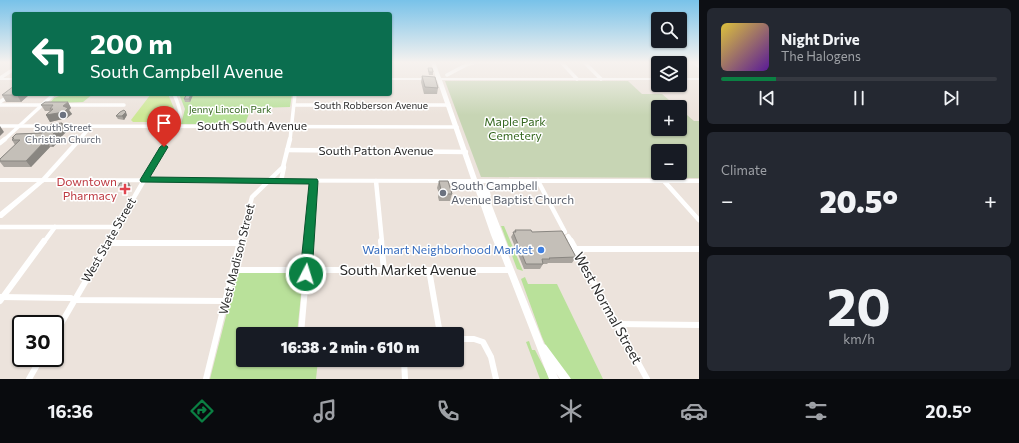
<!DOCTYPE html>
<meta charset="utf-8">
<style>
:root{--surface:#171b24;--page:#242831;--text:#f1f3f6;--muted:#9ea1a6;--line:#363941;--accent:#0b8043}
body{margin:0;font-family:Commissioner,sans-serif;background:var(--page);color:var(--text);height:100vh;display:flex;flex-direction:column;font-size:15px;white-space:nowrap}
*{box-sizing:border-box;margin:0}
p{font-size:13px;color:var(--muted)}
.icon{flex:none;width:22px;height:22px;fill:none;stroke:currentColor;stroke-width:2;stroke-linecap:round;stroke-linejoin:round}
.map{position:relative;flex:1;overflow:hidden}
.sheet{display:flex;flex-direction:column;gap:8px;padding:8px;background:#0d0f14;width:320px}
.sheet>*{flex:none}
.hud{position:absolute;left:12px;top:12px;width:380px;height:84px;border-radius:4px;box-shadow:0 1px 3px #0004;background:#0b6e4f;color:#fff;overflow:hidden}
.buttons{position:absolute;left:651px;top:12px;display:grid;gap:8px}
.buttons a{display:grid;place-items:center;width:36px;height:36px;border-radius:4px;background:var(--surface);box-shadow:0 1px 3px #0004;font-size:20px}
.speed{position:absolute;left:12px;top:315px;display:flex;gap:8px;font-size:20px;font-weight:700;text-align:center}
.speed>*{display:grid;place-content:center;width:52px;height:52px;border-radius:50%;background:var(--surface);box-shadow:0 1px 3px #0004;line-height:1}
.speed .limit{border:2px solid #111;border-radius:6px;background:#fff;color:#111}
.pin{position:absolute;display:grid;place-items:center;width:34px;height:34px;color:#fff;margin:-41px -17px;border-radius:50% 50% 50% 0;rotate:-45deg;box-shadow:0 0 4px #0007}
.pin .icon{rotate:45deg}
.me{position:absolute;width:44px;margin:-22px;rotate:5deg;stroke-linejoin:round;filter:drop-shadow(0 0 3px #0008)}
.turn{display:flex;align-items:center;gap:14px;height:84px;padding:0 12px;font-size:18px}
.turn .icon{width:52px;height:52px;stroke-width:2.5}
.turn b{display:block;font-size:28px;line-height:34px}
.big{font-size:30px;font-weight:800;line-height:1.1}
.sheet .tile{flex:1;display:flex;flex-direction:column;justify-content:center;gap:6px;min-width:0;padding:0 14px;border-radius:6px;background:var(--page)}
.sheet .dial{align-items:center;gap:0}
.dial b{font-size:52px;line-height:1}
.song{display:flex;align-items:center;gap:12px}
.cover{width:48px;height:48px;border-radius:6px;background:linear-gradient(135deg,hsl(50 70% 55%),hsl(270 70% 35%))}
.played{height:4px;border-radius:2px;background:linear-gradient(90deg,var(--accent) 20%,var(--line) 20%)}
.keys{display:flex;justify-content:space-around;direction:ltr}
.heat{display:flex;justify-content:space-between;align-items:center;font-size:22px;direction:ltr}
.trip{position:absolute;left:236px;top:327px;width:228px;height:40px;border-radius:4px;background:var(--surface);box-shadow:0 1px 3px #0004;font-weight:800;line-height:40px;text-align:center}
.tabs{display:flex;height:64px;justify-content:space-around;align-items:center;background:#090b0e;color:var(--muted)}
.tabs .icon{width:28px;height:28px}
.tabs .active{color:var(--accent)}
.tabs b{font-size:18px;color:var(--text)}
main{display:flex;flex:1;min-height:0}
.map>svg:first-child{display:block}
.green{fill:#b9e19a}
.cemetery{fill:#c7d5b4;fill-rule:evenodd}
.pitch{fill:#cde896}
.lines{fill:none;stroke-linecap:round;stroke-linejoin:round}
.street-far2{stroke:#fff;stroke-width:3.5}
.street-far1{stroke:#fff;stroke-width:4.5}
.street{stroke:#fff;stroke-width:6}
.secondary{fill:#fff;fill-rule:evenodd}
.wall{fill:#a9a49e}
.shaded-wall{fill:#898681}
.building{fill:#c4bfb8;stroke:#898681}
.route{fill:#0b8043;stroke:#07532c}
.worship-dot{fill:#6b7280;stroke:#fff;stroke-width:1.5}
.health-dot{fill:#e0444e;stroke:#fff;stroke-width:1.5}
.shop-dot{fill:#3f7fe0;stroke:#fff;stroke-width:1.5}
.labels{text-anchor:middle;stroke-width:3;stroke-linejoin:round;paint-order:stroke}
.far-street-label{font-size:10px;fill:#2a2a2a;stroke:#fff}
.far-park-label{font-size:10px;fill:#32651c;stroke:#fff}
.far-worship-label{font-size:10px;fill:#5b616d;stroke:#fff}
.park-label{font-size:12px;fill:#32651c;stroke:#fff}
.street-label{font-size:12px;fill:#2a2a2a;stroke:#fff}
.health-label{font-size:12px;fill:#be3a42;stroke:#fff;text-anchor:end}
.worship-label{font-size:12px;fill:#5b616d;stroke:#fff;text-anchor:start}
.shop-label{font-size:12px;fill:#366cbe;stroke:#fff;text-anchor:end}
.near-street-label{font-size:14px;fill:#2a2a2a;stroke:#fff}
</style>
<main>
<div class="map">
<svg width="699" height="379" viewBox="0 0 699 379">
<rect width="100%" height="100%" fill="#ece3dc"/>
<g class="green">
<polygon points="59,94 93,94 83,102 50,103 54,98 59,96 57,96"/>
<polygon points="179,94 292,94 290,107 251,108 245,124 181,124 185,109"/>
<polygon points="501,226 504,226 523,271 517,269"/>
<polygon points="237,273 301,273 303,275 297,334 243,334 243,360 318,360 316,379 210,379"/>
<polygon points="525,277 528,284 557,284 603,379 569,379 546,346 542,337 521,279"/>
<polygon points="529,341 532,350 535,350 550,379 540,379 526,342"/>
</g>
<path class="cemetery" d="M445 81H628L642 94H662L677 107H658V129H680V109L694 121H699V178L481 177ZM658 151H680V173H658Z"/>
<polygon class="pitch" points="151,94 168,94 175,111 170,122 133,122 131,120"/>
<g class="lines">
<g class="street-far2">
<polyline points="561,62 577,79"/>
<polyline points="584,62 601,79"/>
<polyline points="693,62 699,66"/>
<polyline points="447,75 468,64 477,62 561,62"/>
<polyline points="0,78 14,69"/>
<polyline points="0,102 14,92"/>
<polyline points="0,105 46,105"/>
<polyline points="64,105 124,105"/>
<polyline points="294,105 449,105"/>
<polyline points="0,126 457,127"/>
<polyline points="4,140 54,94"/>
<polyline points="79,140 91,126"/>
<path d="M167 140C180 117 185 119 174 94"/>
<polyline points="290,140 295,94"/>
</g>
<g class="street-far1">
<polyline points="0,143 5,139"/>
<polyline points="287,150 466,152"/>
<polyline points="43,180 80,139"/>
<polyline points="281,181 284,167"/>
<polyline points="376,181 382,242"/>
<polyline points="538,181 565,232"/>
<polyline points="664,181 699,220"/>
<polyline points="0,227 117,227"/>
<polyline points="568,236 572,242"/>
<polyline points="44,242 55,227"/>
<polyline points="108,242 168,139"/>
<polyline points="240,242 252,197 283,167 290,139"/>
<polyline points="309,242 314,181"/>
</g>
<g class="street">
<polyline points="381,241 384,270"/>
<polyline points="571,241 647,379"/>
<polyline points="108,243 240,243"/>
<polyline points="575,249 699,249"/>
<polyline points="234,270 510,270"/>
<polyline points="429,270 440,334"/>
<polyline points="0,297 71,298 74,300 226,301"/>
<polyline points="0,301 44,241"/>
<polyline points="617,324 699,325"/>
<polyline points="55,334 109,241"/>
<polyline points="301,334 309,241"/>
<polyline points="457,339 474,339 483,342 491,357 496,379"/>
<polyline points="404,360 405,379"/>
<polyline points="29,379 41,358"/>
<polyline points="206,379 240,241"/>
</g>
<g class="secondary">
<path d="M431 62H435L441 78H658V80H442L477 179H699V183H499L489 188 491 196 489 198 508 247 507 252 544 344 546 345 569 376 571 379H560L556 373 559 379H549L500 253 495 245 491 235 473 183 44 182 2 218H0V212L37 182H0V178L471 179 437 80H390V78H436ZM478 183H490L483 187Z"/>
<rect x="0" y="78" width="14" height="2"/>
<rect x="680" y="78" width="19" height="2"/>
</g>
</g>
<g class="wall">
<polygon points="428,68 433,72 433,75 429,75 428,71"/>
<polygon points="422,76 438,88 437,94 424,94 421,82"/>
<polygon points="14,94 30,94 21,102 6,102 2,95"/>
<polygon points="193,95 190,102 185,102 184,99"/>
<polygon points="68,102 71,108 69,110 72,114 67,118 50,122 46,115 50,111 45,111 41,105"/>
<polygon points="127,115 124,120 118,119 116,116"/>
<polygon points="62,123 67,131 58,140 59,141 53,147 50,147 31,167 4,167 0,162 0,159 15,145 12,140 13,139 12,138 42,133"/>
<polygon points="439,181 452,194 450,201 439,201 438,197 439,193 437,188"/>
<polygon points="129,183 131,187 129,190 120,190 118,187"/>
<polygon points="515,230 532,232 576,257 572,263 548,263 547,264 543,264 540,269 524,269 511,237"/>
</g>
<g class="shaded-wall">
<polygon points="18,94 30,94 21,102 17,95"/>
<polygon points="191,94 193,94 193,95 190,102 189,99"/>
<polygon points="68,102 71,108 69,110 72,114 67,118 50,122 46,115 63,106"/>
<polygon points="126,112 127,115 124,120 122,116"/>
<polygon points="62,123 67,131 58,140 59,141 53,147 48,140"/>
<polygon points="0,126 4,132 0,136"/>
<polygon points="46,140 50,147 31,167 26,161"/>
<polygon points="129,183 131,187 129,190 127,187"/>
</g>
<g class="building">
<polygon points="428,68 432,68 433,72 429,72"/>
<polygon points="422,76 435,77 438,88 425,87"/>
<polygon points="14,86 14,94 18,94 17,95 2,95"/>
<polygon points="187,94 191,94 189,99 184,99"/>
<polygon points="45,102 68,102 63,106 68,108 64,112 46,115 53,109 50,109 53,105 41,105"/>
<polygon points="124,110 126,112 122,116 116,116 120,112"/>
<polygon points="62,123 61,124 63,124 53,134 54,134 48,140 46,140 26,161 0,161 0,159 20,140 12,140 14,138 12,138 16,134 42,133 51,124"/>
<polygon points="439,181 448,181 452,194 440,194 439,190 441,190"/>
<polygon points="120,183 129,183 127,187 118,187"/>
<polygon points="515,230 531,230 532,232 562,231 576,257 549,258 550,259 542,259 543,264 526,264 513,232 516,232"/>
</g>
<linearGradient id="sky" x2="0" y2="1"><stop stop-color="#78c2e9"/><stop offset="0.54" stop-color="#f6f2ef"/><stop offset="1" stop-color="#f6f2ef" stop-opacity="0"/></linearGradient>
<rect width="699" height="115" fill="url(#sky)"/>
<polygon class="route" points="164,144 168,147 150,177 317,179 318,181 312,274 310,278 306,279 302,278 300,274 309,184 141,182 140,180 160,147"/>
<g class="worship-dot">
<circle cx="63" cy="115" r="4"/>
<circle cx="443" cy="193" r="4"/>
</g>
<path class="health-dot" d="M123 183h4v4h4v4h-4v4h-4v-4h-4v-4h4z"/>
<circle class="shop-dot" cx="541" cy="250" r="4"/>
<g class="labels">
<g class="far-street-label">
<text x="371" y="109">South Robberson Avenue</text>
</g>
<g class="far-park-label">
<text x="230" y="113">Jenny Lincoln Park</text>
</g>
<g class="far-worship-label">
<text x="63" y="131">South Street<tspan x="63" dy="12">Christian Church</tspan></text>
</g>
<g class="park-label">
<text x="515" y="126">Maple Park<tspan x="515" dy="14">Cemetery</tspan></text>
</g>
<g class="street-label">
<text x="252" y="130">South South Avenue</text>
<text x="376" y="155">South Patton Avenue</text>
<text transform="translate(109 240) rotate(-60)" y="4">West State Street</text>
<text transform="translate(237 259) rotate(-76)" y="4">West Madison Street</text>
</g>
<g class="health-label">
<text x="117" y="186">Downtown<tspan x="117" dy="14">Pharmacy</tspan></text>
</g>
<g class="worship-label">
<text x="451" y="190">South Campbell<tspan x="451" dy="14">Avenue Baptist Church</tspan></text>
</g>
<g class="shop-label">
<text x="533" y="254">Walmart Neighborhood Market</text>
</g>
<g class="near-street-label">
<text x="408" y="275">South Market Avenue</text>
<text transform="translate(608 308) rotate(61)" y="5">West Normal Street</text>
</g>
</g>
</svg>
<div class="buttons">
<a><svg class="icon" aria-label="search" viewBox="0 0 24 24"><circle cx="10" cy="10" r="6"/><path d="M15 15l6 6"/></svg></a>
<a><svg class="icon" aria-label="layers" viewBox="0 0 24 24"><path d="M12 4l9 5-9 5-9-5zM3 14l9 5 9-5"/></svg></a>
<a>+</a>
<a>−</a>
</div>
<div class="speed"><div class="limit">30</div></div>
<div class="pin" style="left:164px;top:147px;background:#d93025"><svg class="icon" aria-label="arrive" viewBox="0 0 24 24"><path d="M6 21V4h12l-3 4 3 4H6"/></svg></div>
<svg class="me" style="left:306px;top:274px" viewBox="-20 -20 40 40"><circle r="17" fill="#0b8043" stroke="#fff" stroke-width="3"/><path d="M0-11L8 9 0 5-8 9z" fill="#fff"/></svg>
<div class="trip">16:38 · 2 min · 610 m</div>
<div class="hud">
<div class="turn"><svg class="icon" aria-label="left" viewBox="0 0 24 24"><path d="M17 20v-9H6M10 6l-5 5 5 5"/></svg><div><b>200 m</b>South Campbell Avenue</div></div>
</div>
</div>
<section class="sheet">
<div class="tile">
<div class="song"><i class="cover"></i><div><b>Night Drive</b><p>The Halogens</p></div></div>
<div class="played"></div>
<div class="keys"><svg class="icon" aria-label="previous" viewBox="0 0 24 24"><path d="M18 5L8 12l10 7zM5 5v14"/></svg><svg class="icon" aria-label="pause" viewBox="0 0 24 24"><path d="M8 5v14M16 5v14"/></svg><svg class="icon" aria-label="next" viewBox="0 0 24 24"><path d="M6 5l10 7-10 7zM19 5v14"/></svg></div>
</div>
<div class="tile"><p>Climate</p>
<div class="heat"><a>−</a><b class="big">20.5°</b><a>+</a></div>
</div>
<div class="tile dial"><b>20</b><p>km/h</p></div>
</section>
</main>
<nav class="tabs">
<b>16:36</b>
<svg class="icon active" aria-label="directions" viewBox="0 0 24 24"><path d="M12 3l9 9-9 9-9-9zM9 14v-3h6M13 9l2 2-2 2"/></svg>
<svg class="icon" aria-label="music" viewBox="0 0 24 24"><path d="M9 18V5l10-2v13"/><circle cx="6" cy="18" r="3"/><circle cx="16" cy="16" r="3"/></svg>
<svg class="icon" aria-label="phone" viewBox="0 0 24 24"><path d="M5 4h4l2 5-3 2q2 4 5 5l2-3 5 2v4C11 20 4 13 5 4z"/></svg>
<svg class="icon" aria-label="climate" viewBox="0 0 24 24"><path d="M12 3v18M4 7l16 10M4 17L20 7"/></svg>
<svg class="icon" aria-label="car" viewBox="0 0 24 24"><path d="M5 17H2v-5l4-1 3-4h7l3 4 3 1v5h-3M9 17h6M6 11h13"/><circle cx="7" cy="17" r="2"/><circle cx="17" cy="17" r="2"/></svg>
<svg class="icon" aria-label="filters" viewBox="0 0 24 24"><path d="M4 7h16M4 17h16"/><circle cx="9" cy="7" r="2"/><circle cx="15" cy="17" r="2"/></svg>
<b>20.5°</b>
</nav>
